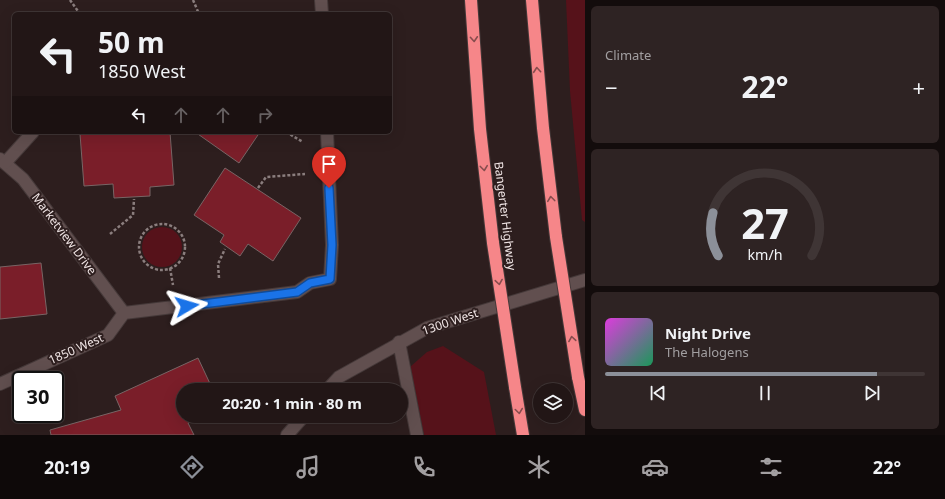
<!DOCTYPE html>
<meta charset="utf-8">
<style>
:root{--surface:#221616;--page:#2e2323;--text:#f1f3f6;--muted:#a29fa1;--line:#3f3535;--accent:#8c9099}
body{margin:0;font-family:"Noto Sans",sans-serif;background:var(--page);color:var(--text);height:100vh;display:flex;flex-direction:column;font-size:15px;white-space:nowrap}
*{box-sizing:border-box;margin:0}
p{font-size:13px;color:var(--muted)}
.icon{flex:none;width:22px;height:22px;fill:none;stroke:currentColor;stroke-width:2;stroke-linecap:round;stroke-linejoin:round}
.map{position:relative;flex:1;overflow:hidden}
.sheet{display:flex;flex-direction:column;gap:6px;padding:6px;background:#130c0c;width:360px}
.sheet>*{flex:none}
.top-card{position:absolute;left:12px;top:12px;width:380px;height:122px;border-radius:6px;box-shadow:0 4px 16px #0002,0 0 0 1px var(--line);background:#221616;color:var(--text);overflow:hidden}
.buttons{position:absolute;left:533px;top:383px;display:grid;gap:8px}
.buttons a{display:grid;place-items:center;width:40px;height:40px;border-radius:50%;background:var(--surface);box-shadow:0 4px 16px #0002,0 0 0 1px var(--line);font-size:20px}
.speed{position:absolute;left:12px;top:371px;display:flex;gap:8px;font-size:20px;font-weight:700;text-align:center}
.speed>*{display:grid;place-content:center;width:52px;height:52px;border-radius:50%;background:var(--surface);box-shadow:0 4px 16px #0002,0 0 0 1px var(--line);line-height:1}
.speed .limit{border:2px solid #111;border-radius:6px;background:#fff;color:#111}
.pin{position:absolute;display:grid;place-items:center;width:34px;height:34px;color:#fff;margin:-41px -17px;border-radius:50% 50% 50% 0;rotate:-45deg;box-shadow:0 0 4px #0007}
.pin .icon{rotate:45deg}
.me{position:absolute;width:44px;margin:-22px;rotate:83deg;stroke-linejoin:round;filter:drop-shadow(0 0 3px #0008)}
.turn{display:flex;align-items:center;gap:14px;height:84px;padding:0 20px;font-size:18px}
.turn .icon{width:52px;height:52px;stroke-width:2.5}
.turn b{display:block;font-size:28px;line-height:34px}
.lanes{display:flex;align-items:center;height:38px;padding:0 20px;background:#0003;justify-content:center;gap:20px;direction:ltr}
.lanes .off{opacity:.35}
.big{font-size:30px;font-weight:700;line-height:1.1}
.sheet .tile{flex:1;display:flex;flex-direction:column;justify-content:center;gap:6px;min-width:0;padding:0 14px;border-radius:6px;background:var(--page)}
.sheet .dial{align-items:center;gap:0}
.dial svg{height:104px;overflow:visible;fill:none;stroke:var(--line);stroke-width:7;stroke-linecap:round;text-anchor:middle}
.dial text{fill:var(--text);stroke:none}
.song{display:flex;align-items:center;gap:12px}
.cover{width:48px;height:48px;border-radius:6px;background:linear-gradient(135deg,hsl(300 70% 55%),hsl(150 70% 35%))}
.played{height:4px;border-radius:2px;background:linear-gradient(90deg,var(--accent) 85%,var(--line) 85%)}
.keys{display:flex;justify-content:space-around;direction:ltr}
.heat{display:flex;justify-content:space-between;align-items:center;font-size:22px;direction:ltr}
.trip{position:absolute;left:176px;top:383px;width:232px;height:40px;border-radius:20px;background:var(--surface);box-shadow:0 4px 16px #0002,0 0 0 1px var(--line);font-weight:700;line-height:40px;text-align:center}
.dock{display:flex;height:64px;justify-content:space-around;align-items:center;background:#0e0909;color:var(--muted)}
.dock .icon{width:28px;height:28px}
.dock .on{color:var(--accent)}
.dock b{font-size:18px;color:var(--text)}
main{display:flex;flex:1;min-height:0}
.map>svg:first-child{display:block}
.green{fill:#56121a}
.building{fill:#7a1e29;stroke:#786565}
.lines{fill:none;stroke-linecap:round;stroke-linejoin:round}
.minor-casing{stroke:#453939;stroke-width:14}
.highway-casing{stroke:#453939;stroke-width:14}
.path{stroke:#8b7e7e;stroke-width:2.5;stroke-dasharray:3 2;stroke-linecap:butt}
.minor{stroke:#614f4f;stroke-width:12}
.highway{stroke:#f68689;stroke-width:12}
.highway-bridge-casing{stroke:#453939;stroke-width:14;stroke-linecap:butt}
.highway-bridge{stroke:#f68689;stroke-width:12}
.oneway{stroke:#874d4e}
.route-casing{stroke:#114b97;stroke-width:10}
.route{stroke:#1a73e8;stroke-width:7}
.labels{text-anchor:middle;stroke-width:4;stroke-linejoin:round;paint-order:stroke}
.street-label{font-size:12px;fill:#f0e5e5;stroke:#2d1e1e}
</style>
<main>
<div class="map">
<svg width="585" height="435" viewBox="0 0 585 435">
<rect width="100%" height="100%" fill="#2d1e1e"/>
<g class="green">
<polygon points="566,0 585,0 585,222 582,220 570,91"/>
<circle cx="162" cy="247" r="20"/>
<polygon points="443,346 484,372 496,435 424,435 410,367 427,352"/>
</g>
<g class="building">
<polygon points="105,132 170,132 174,185 150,187 150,196 114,198 113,184 84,186 80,134"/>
<polygon points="195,132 260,132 239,163"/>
<polygon points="225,168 301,218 273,261 248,244 240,256 220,242 224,235 194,215"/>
<polygon points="41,263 47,314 0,319 0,267"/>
<polygon points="198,358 213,390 183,390 183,416 204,416 188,423 194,435 51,435 50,430 121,410 115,396"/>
</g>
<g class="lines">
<defs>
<g id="minor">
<polyline points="321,0 322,14"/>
<polyline points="0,159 23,179 124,313"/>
<polyline points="5,163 33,132"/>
<polyline points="399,342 417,435"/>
<polyline points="0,384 108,335 124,313 297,292 310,283 330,279 332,245 327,132"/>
<polyline points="327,390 339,377 427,328 585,280"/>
<polyline points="287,435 304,416"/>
</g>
<g id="highway">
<polyline points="471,0 480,129 493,243"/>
<polyline points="532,0 543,128 556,237"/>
<polyline points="578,377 585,410"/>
<polyline points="515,387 523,435"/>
</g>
</defs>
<use href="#minor" class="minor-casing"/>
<use href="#highway" class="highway-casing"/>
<g class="path">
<polyline points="70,0 80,14"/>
<polyline points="193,0 199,14"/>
<polyline points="286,132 303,142"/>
<polyline points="258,188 266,177 305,174"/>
<circle cx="162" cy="247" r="23"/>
<polyline points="110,234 133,215 134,199"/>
<polyline points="170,268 173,285"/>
<polyline points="219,278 218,264 225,249"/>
</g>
<use href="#minor" class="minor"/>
<use href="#highway" class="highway"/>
<defs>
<g id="highway-bridge">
<polyline points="556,237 578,377"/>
<polyline points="493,243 515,387"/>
</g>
</defs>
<use href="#highway-bridge" class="highway-bridge-casing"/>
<use href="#highway-bridge" class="highway-bridge"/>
</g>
<defs><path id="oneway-chevron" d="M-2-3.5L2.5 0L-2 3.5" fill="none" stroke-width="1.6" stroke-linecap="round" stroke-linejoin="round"/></defs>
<g class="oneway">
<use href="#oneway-chevron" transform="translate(474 39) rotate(86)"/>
<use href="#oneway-chevron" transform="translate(537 70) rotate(-95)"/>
<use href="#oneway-chevron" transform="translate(484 168) rotate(83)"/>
<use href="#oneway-chevron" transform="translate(551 199) rotate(-97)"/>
<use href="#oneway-chevron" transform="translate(499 282) rotate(81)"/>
<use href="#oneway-chevron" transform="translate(572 339) rotate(-99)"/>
<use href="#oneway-chevron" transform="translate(519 411) rotate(82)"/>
</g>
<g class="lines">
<defs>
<polyline id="route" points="187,306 297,292 310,283 330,279 332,245 329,188"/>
</defs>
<use href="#route" class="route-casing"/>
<use href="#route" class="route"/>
</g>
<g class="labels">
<g class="street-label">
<text transform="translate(505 216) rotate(83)" y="4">Bangerter Highway</text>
<text transform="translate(64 234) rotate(53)" y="4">Marketview Drive</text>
<text transform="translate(450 322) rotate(-19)" y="4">1300 West</text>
<text transform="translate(76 349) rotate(-24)" y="4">1850 West</text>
</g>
</g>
</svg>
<div class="buttons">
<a><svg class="icon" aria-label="layers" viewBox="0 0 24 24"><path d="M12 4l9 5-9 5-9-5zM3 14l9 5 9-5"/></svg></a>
</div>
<div class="speed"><div class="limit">30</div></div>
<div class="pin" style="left:329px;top:188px;background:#d93025"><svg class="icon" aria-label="arrive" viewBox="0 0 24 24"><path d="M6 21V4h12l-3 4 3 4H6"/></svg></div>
<svg class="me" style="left:187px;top:306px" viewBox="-20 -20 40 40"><path d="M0-17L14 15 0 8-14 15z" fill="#1a73e8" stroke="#fff" stroke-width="4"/></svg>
<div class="trip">20:20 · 1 min · 80 m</div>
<div class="top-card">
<div class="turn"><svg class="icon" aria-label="left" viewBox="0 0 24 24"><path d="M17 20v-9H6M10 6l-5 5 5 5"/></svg><div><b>50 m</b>1850 West</div></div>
<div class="lanes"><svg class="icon" aria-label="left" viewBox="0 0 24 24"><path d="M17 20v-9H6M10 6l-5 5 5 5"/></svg><svg class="icon off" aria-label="ahead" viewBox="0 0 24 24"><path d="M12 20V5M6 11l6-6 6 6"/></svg><svg class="icon off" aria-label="ahead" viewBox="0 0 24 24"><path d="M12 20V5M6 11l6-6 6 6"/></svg><svg class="icon off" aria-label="right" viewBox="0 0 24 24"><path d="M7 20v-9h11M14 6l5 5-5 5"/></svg></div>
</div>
</div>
<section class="sheet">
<div class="tile"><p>Climate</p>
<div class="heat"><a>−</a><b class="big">22°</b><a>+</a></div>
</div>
<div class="tile dial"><svg viewBox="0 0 100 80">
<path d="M14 69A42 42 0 1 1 86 69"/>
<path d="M14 69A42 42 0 0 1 10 36" stroke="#8c9099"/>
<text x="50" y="56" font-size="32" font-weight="700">27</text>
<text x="50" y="72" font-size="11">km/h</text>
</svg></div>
<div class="tile">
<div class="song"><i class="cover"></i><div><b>Night Drive</b><p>The Halogens</p></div></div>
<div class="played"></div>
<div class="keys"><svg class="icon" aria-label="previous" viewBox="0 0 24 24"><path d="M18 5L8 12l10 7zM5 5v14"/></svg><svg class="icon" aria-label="pause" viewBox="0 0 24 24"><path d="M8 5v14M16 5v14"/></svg><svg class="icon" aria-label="next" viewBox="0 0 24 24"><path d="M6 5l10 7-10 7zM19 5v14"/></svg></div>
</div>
</section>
</main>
<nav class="dock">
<b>20:19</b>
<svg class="icon on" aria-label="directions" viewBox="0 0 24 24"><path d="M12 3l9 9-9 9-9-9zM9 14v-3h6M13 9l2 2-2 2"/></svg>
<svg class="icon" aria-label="music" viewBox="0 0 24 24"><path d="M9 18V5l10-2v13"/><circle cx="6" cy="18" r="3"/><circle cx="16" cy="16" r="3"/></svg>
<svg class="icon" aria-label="phone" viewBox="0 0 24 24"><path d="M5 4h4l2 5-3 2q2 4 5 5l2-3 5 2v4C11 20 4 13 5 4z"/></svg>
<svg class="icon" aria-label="climate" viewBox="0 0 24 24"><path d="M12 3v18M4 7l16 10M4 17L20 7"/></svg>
<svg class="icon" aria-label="car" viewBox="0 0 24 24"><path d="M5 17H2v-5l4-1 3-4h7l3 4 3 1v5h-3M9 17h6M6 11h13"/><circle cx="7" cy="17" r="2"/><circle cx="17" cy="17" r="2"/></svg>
<svg class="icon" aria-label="filters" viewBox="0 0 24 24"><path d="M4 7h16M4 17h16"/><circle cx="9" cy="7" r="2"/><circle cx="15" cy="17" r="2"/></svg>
<b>22°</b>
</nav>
